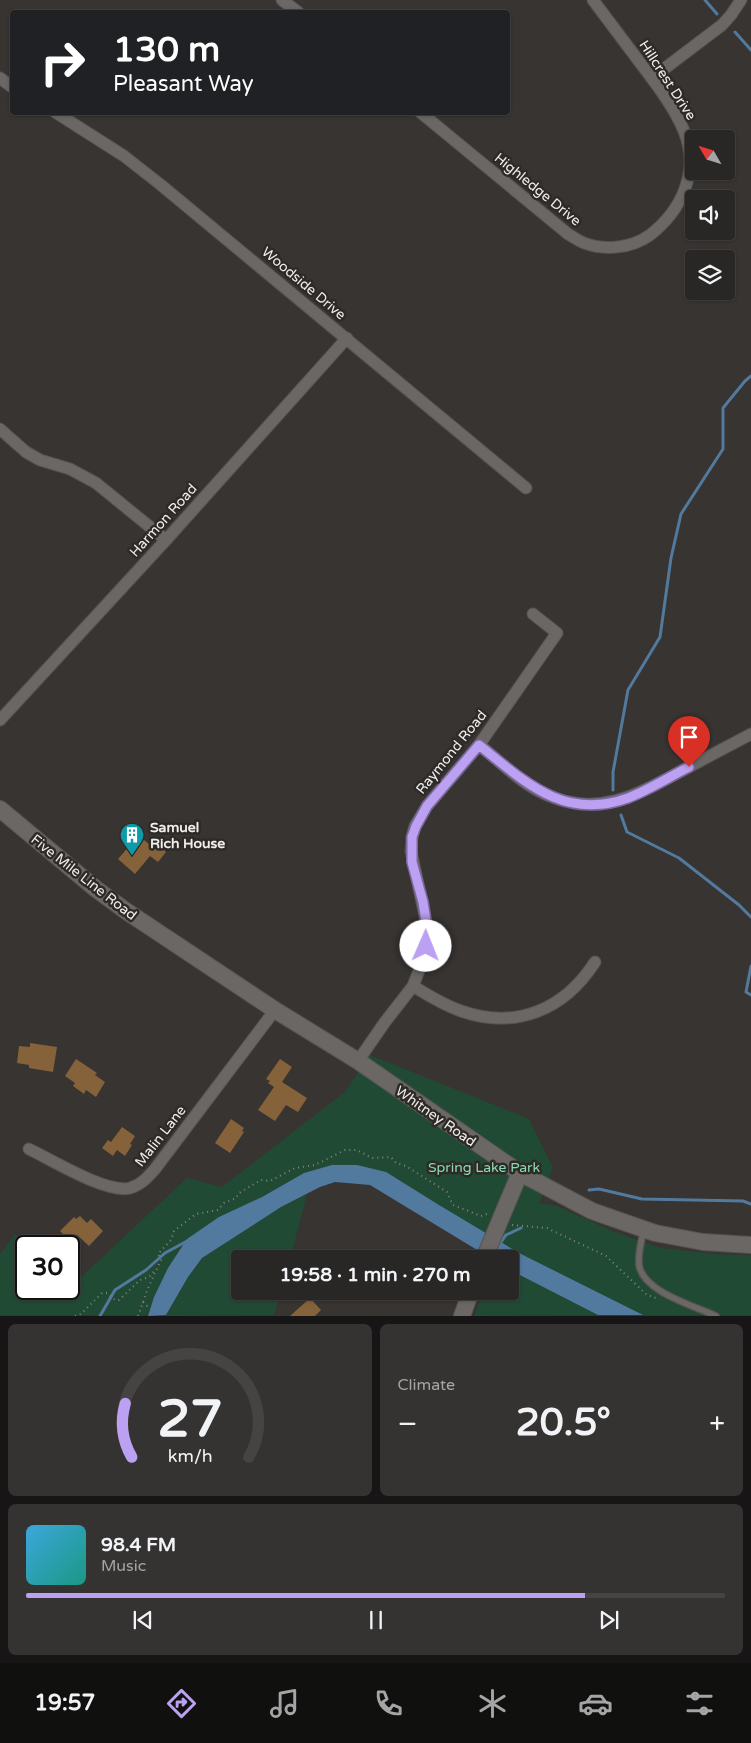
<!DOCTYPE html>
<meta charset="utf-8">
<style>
:root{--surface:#292726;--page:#353332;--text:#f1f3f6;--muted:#a5a5a7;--line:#454443;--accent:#bca0f2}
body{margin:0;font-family:"Varela Round",sans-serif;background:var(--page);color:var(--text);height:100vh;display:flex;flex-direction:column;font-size:19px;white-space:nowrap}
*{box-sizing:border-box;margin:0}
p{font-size:16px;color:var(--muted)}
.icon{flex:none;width:28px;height:28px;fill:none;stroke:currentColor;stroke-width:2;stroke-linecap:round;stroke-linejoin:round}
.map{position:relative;height:1316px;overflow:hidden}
.drawer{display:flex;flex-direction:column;gap:8px;padding:8px;background:#171515;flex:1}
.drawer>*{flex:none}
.banner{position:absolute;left:10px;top:10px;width:500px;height:105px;border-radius:5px;box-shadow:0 1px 4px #0004,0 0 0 1px var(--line);background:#202124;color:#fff;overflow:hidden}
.needle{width:32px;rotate:309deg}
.fabs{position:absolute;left:685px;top:130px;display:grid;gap:10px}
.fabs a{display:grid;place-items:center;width:50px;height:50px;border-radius:5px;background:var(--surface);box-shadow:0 1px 4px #0004,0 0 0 1px var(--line);font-size:25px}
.speed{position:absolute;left:15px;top:1235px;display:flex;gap:10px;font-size:25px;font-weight:700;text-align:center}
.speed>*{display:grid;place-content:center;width:65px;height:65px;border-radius:50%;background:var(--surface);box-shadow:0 1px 4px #0004,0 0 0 1px var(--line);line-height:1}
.speed .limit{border:2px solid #111;border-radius:8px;background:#fff;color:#111}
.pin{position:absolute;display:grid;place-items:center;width:42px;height:42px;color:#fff;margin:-51px -21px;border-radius:50% 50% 50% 0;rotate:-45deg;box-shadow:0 0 5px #0007}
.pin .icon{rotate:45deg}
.me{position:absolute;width:55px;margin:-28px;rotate:1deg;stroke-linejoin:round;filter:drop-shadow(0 0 4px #0008)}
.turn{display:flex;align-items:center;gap:18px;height:105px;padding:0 20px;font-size:22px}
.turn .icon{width:65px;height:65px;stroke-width:2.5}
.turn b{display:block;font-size:35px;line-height:42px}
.big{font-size:38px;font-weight:800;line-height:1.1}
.drawer .tile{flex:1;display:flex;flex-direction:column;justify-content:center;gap:8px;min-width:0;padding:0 18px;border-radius:8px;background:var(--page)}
.drawer .dial{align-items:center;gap:0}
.dial svg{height:130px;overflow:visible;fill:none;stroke:var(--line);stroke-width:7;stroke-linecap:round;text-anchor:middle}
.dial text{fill:var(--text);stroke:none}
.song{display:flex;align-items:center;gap:15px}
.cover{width:60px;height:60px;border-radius:8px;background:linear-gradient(135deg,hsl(200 70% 55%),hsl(170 70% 35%))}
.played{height:5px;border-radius:2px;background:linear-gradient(90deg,var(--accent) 80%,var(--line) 80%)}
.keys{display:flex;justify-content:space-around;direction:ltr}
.heat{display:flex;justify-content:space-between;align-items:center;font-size:28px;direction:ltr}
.drawer .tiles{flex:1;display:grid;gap:8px;grid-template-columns:1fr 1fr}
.tile:last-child{grid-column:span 2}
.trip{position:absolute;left:231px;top:1250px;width:288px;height:50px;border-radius:5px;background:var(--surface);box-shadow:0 1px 4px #0004,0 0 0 1px var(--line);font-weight:800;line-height:50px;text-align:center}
.menu{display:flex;height:80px;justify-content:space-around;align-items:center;background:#10100f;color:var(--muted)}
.menu .icon{width:35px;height:35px}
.menu .selected{color:var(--accent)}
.menu b{font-size:22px;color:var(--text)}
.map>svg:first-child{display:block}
.green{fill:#214a35}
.water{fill:#52799e}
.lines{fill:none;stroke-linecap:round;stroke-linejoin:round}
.stream{stroke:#52799e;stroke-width:3}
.building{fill:#856239}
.lane-casing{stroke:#555351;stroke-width:8}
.street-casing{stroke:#555351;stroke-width:13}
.secondary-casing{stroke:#555351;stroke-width:18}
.path{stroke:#858280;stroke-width:2;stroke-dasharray:1 4;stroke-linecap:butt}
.lane{stroke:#6a6764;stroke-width:5.5}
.street{stroke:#6a6764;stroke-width:11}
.secondary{stroke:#6a6764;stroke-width:16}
.secondary-bridge-casing{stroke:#555351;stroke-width:18;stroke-linecap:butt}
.secondary-bridge{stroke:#6a6764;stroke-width:16}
.route-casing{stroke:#7a689d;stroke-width:12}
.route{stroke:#bca0f2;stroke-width:9}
.labels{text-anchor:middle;stroke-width:5;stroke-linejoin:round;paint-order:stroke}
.street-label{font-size:14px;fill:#f0eeec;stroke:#2d2a28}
.poi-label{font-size:14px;font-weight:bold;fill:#f0eeec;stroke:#2d2a28;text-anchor:start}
.park-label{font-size:14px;fill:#89dcb0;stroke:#2d2a28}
</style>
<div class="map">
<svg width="751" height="1316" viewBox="0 0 751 1316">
<rect width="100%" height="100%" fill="#373432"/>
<g class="green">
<polygon points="370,1055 529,1119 553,1168 539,1203 557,1206 612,1231 661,1248 714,1254 751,1255 751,1315 621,1315 513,1261 402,1184 304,1173 187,1239 168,1268 154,1297 148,1315 0,1315 0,1254 15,1234 32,1246 26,1246 26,1289 69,1289 69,1274 78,1280 187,1178 222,1187 345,1092"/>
<polygon points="307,1194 290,1259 240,1259 240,1291 281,1291 274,1315 166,1316 188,1277 202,1258 281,1207"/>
<polygon points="510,1270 598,1315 474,1316 484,1291 510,1291"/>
</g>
<polygon class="water" points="332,1165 357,1165 386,1172 439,1205 519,1253 643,1315 598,1315 510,1270 510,1259 492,1259 370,1185 335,1182 320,1187 281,1207 202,1258 188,1277 166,1315 148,1316 154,1297 168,1268 187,1239 219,1217 262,1197 304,1173"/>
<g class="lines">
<g class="stream">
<polyline points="705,0 717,14"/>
<polyline points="735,32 751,50"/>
<polyline points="613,790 613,772 628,690 660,637 671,558 681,514 723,449 723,408 745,381 751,376"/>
<polyline points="621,815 627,832 679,858 739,905 751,917"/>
<polyline points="751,966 746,992 751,995"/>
<polyline points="589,1190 599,1189 642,1199 743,1201 751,1204"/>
<polyline points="500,1243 506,1235 521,1228"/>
<polyline points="100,1316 115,1290 146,1270 165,1253 189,1240"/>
</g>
</g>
<g class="building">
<polygon points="135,833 153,847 156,843 166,852 158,862 150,856 135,874 118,859 131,844 128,841"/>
<polygon points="30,1043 57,1047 53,1072 29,1068 29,1065 17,1063 19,1046 30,1047"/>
<polygon points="76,1059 97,1073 95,1075 105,1082 96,1097 86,1090 84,1094 73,1086 75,1083 65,1076"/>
<polygon points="280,1059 292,1067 282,1082 307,1098 298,1112 286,1105 275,1121 258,1110 274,1087 268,1083 270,1081 266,1079"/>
<polygon points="231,1119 244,1128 242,1131 244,1132 230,1153 215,1143"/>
<polygon points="122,1127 135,1136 130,1144 132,1145 125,1156 117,1150 113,1156 102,1148 108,1140 111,1142"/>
<polygon points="80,1216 87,1223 91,1219 103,1231 89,1246 77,1235 71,1242 60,1231 74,1217 76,1219"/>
<polygon points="310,1298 321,1310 315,1316 290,1316"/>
</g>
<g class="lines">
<defs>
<path id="lane" d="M644 1230C641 1241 638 1254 639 1265 643 1292 695 1306 716 1316"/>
<g id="street">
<polyline points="282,0 298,12"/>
<polyline points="0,78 12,87"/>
<polyline points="652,78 722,25 731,15 741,0"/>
<polyline points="55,112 124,156 161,185 526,488"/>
<path d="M420 112 568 234C573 237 579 241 584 243 605 251 632 248 650 235 682 210 700 171 684 131 674 107 657 85 641 64 625 43 609 21 593 0"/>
<polyline points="0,429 26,452 40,460 70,469 96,483 166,540"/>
<polyline points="0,720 166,540 347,338"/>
<path d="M479 745C501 762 521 784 547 795 598 818 639 794 683 770 706 758 728 746 751 734"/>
<path d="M413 986C429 996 444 1005 461 1011 516 1030 564 1010 595 962"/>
<polyline points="358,1061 385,1022 413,986 423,960 426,946 426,921 411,851 412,837 415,826 427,806 479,745 557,633 533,614"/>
<path d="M29 1149C52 1160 107 1194 130 1188 141 1185 148 1177 155 1169L275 1010"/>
</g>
<g id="secondary">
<polyline points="0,809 96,889 126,911 275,1010 358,1061 520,1173 592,1211 655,1233 703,1242 751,1245"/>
<polyline points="506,1206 520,1173"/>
<polyline points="462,1316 471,1291"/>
</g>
</defs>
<use href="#lane" class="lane-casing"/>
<use href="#street" class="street-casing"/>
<use href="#secondary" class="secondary-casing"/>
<g class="path">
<polyline points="512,1225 547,1228 606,1256 647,1295 656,1298"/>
<polyline points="143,1302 148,1307"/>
<polyline points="75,1316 81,1314 102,1293 107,1293 115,1300 119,1300 140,1280 149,1277 155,1270"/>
<polyline points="138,1316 148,1288 161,1260 158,1254 171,1240 174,1231 196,1214 218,1210 224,1203 236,1198 239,1193 261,1180 270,1181 295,1168 315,1165 345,1150 357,1150 372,1158 391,1157 396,1163 406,1166 447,1192 453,1205 481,1216 487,1214"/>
</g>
<use href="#lane" class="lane"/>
<use href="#street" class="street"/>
<use href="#secondary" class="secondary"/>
<defs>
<polyline id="secondary-bridge" points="484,1259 506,1206"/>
</defs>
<use href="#secondary-bridge" class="secondary-bridge-casing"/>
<use href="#secondary-bridge" class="secondary-bridge"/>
</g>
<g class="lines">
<defs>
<path id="route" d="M426 946V921L423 902 412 862V837L416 826 427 806 479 745C525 782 564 821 628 798 649 790 669 777 689 767"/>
</defs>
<use href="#route" class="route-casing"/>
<use href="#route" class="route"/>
</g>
<defs>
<symbol id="building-pin" viewBox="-11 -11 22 30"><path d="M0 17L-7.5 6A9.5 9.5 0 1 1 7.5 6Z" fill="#0f9aa8" stroke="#2d2a28"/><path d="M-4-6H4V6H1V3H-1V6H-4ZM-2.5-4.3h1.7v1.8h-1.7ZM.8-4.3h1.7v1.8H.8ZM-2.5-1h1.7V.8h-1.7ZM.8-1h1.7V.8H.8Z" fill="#fff"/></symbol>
</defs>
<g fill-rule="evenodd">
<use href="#building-pin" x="118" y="821" width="28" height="38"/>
</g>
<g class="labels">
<g class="street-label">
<text transform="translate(668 80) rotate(57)" y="5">Hillcrest Drive</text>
<text transform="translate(538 189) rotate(39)" y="5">Highledge Drive</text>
<text transform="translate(304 283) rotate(40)" y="5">Woodside Drive</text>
<text transform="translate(163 520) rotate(-48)" y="5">Harmon Road</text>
<text transform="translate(451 752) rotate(-51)" y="5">Raymond Road</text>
<text transform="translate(84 877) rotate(38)" y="5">Five Mile Line Road</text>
<text transform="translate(436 1116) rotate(35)" y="5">Whitney Road</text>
<text transform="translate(160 1136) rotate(-52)" y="5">Malin Lane</text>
</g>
<g class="poi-label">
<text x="150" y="832">Samuel<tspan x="150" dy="16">Rich House</tspan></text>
</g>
<g class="park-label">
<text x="484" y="1172">Spring Lake Park</text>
</g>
</g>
</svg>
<div class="fabs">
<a><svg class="needle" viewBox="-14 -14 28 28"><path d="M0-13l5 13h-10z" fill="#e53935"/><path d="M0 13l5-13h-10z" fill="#a5a5a7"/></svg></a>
<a><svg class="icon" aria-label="sound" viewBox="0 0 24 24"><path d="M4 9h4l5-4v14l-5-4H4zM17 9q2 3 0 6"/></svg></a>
<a><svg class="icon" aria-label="layers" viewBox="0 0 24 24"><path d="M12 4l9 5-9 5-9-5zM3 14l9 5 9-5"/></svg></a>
</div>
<div class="speed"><div class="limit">30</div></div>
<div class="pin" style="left:689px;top:767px;background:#d93025"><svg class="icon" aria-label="arrive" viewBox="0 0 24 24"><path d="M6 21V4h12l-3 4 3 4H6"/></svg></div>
<svg class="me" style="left:426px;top:946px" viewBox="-20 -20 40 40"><circle r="19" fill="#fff"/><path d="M0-13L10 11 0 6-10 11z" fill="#bca0f2"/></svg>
<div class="trip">19:58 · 1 min · 270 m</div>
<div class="banner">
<div class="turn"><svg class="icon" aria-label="right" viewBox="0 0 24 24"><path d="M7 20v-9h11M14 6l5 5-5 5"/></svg><div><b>130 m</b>Pleasant Way</div></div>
</div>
</div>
<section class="drawer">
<div class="tiles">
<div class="tile dial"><svg viewBox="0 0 100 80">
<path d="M14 69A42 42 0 1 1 86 69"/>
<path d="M14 69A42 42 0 0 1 10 36" stroke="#bca0f2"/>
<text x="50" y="56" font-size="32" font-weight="700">27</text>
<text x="50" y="72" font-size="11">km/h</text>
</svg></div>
<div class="tile"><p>Climate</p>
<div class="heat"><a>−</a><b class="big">20.5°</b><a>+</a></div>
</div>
<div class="tile">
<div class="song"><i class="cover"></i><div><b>98.4 FM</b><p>Music</p></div></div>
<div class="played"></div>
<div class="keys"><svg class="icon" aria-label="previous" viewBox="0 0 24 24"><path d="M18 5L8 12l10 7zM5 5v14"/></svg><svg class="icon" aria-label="pause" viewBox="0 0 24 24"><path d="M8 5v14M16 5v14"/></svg><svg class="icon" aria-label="next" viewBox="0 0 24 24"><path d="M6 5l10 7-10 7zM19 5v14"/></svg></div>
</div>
</div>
</section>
<nav class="menu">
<b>19:57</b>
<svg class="icon selected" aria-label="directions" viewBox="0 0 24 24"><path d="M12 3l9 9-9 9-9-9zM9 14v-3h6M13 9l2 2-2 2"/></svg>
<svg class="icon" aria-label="music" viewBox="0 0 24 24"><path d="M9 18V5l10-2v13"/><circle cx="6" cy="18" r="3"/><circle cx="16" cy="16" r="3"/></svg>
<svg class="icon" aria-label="phone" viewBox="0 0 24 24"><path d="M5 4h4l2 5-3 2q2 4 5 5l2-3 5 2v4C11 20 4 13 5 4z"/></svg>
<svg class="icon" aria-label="climate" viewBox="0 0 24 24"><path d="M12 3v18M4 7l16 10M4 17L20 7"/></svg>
<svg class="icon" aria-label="car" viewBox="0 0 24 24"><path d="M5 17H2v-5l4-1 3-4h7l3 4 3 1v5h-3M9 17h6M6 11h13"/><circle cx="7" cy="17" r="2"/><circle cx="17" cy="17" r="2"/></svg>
<svg class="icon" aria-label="filters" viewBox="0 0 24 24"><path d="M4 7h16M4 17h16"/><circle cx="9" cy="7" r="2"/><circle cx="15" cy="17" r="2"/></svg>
</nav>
